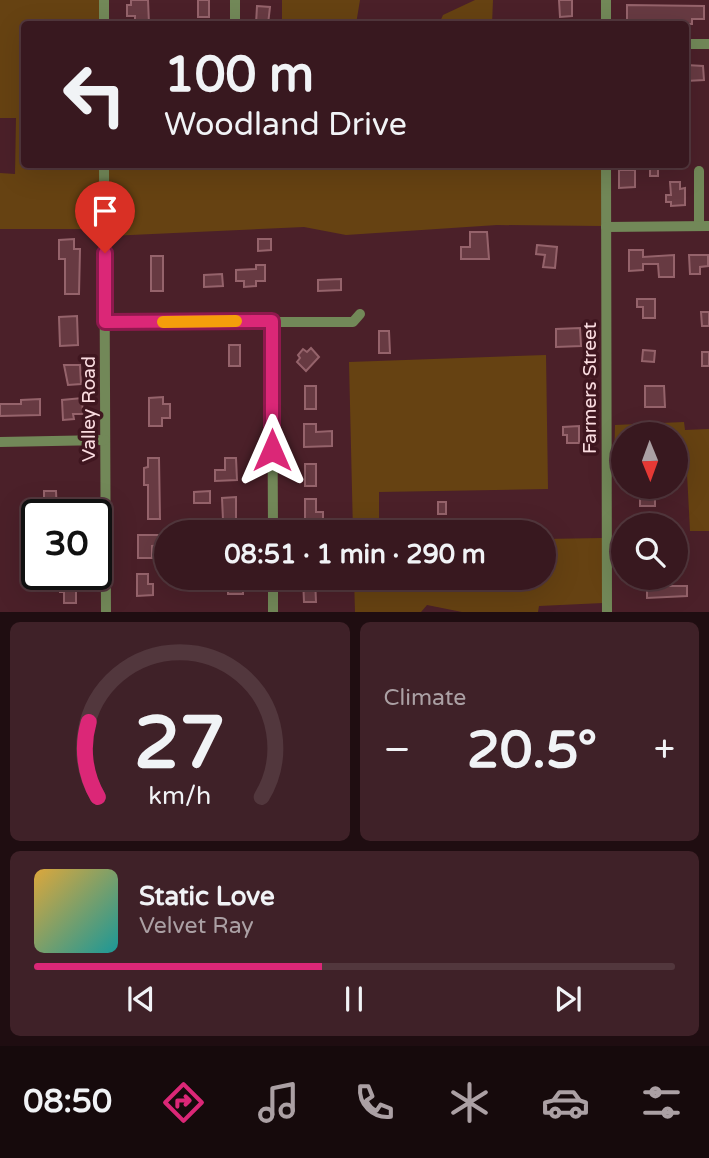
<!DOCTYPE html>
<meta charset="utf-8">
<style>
:root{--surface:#38181f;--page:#3f2128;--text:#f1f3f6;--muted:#aba0a4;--line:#52373d;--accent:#db2777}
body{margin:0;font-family:"Varela Round",sans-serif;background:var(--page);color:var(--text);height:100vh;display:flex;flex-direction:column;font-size:26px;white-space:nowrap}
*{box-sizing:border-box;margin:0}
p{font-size:23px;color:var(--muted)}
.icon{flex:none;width:38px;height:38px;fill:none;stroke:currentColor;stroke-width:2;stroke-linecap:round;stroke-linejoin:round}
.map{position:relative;height:612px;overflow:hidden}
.details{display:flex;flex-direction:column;gap:10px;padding:10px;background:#1f0d11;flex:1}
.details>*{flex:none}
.guide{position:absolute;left:21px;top:21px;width:668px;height:147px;border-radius:7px;box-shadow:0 7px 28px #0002,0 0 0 2px var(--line);background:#38181f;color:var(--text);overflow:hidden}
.needle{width:46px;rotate:179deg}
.fabs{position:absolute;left:611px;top:422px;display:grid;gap:14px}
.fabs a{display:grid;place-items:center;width:77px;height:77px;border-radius:50%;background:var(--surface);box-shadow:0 7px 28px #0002,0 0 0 2px var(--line);font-size:35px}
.speed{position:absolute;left:21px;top:499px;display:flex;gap:14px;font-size:35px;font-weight:700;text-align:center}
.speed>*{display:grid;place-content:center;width:91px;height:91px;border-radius:50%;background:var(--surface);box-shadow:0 7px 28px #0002,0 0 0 2px var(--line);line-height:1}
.speed .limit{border:4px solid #111;border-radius:10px;background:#fff;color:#111}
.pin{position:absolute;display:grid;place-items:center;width:60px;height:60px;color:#fff;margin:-72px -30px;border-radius:50% 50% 50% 0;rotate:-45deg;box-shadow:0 0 7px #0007}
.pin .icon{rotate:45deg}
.me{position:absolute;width:77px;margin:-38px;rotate:0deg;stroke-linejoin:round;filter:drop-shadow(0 0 5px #0008)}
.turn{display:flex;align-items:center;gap:24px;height:147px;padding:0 28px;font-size:32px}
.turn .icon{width:91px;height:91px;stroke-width:2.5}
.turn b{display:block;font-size:49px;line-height:60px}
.big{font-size:52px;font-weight:700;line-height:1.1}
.details .widget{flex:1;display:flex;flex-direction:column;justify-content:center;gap:10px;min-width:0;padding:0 24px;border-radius:10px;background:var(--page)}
.details .dial{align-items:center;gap:0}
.dial svg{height:182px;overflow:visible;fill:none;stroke:var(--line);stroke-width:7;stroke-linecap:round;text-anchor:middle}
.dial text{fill:var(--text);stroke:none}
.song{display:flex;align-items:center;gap:21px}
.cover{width:84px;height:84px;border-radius:10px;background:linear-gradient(135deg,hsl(40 70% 55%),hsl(180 70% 35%))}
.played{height:7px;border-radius:4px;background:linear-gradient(90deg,var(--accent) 45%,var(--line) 45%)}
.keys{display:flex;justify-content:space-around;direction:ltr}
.heat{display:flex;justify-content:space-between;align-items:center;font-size:38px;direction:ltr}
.details .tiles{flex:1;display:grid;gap:10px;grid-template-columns:1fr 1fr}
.widget:last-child{grid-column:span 2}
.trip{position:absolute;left:154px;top:520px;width:402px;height:70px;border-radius:35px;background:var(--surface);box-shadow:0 7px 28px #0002,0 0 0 2px var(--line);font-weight:700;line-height:70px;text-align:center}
.tab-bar{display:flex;height:112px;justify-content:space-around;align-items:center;background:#160a0c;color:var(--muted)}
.tab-bar .icon{width:49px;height:49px}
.tab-bar .selected{color:var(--accent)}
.tab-bar b{font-size:32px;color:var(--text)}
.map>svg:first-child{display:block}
.green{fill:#664212}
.building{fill:#673a42;stroke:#95636b;stroke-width:2}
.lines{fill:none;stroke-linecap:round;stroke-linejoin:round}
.minor{stroke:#728858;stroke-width:10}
.route-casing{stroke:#8e194d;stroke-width:18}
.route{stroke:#db2777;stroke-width:12}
.slow{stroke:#f59e0b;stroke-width:12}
.labels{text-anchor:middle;stroke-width:7;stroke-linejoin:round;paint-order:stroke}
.street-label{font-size:19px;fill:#fadce0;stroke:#3f161f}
</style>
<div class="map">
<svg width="709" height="612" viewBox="0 0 709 612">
<rect width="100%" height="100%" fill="#4b2029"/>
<g class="green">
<polygon points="0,0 100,0 100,24 24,24 24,164 100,165 100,229 0,229 0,173 15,174 16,118 0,118"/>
<polygon points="282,0 360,0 356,24 282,24"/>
<polygon points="475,0 493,0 492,24 439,24 443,15"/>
<polygon points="109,165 601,165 601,226 497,225 346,235 304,227 109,236"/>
<polygon points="546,355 548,489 379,492 379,532 353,532 349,362"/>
<polygon points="684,422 685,430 709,429 709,531 690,531 686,454 676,454 676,434 623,434 623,475 614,467 615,425"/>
<polygon points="603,538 603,603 539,606 538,612 462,612 427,605 421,612 355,612 354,578 544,578 544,539"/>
</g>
<g class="building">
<polygon points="131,0 148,0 149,24 135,24 135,16 127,16 127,5 131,5"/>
<rect x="198" y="0" width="11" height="17"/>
<polygon points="559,0 572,0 572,16 560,17"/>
<polygon points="627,5 704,6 704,19 692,19 692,24 627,24"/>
<polygon points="257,6 270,7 268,24 256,24"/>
<polygon points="686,65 703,66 704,80 686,81"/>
<rect x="650" y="164" width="8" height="12"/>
<polygon points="619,170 635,170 635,187 619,188"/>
<polygon points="670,182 680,182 680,189 685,188 685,205 671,206 671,202 666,202 666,195 671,195"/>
<polygon points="470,232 487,232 489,259 461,259 461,247 470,247"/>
<polygon points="74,239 74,249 80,249 79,294 65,294 65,259 59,259 59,240"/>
<polygon points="258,239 271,239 271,250 258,251"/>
<polygon points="537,245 557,247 555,268 543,267 545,255 536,254"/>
<polygon points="629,250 643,250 643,257 674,255 674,277 659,277 658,264 643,264 643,270 629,271"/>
<polygon points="689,255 708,255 708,266 700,267 700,274 690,274"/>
<rect x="151" y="256" width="12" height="35"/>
<polygon points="256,265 265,265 265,281 256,281 256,286 244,287 244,281 236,281 236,270 256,269"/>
<polygon points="222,274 223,286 204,287 204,275"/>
<polygon points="341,279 341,290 318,291 318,280"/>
<polygon points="637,299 655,299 655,318 643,318 643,307 637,307"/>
<polygon points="701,312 709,312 709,326 702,326"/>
<polygon points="77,316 78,345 60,346 59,317"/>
<polygon points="580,328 581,346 556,347 556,329"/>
<polygon points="379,331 389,331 390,353 379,353"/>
<rect x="229" y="345" width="11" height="21"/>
<polygon points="311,348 319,357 306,371 297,362 300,358 298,355 303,349 307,352"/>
<polygon points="643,350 655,351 654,362 642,361"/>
<rect x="702" y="352" width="7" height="14"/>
<polygon points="64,365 80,365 81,384 68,385"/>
<rect x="305" y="386" width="11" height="23"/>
<polygon points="645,386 664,386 665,407 645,407"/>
<polygon points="163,397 163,404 170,404 170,418 162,418 162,426 149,426 149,398"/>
<polygon points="82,398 83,414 73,414 74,419 63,420 62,400"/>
<polygon points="40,399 40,415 0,416 0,404 21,404 21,400"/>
<polygon points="304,424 316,424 316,432 332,431 332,446 304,447"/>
<polygon points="579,426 579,443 567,443 567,435 563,435 563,427"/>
<polygon points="148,458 159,458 160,519 148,519 148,485 144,485 144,468 148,467"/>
<polygon points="225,458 236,458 237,480 215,481 215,470 225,470"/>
<rect x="305" y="464" width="11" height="22"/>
<polygon points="655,490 655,506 640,506 640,491"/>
<polygon points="44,491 56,491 57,513 44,513"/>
<polygon points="210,491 210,503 194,503 194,492"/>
<polygon points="236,497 236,520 223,520 222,498"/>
<polygon points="305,499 316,499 316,512 323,512 323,523 305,524"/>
<rect x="438" y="502" width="8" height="12"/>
<polygon points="138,535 166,535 166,545 152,546 152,558 138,558"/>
<polygon points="137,574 148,574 148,584 153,584 153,595 137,596"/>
<rect x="228" y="578" width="15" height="16"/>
<polygon points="303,578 315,578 316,602 304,602"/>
<polygon points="647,578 664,578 664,586 687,586 687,596 647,598"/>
<polygon points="60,579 76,579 76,603 64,603 64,592 60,592"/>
</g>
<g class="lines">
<g class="minor">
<polyline points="104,0 104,24"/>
<polyline points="235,0 235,24"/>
<polyline points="606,24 606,0"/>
<polyline points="686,44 709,44"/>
<polyline points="104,164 106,612"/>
<polyline points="606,164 607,612"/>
<polyline points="699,226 699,171"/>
<polyline points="606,227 709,226"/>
<polyline points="272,321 273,532"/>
<polyline points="105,322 353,322 360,314"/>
<polyline points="0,442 105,440"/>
<polyline points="273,578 273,612"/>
</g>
</g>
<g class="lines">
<defs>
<polyline id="route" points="105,253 105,322 272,321 272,450"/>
</defs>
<use href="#route" class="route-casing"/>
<use href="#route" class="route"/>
<polyline class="slow" points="163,322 236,321"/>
</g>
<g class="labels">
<g class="street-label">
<text transform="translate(589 388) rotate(-90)" y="7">Farmers Street</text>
<text transform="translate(88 409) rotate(-90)" y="7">Valley Road</text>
</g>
</g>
</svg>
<div class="fabs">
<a><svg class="needle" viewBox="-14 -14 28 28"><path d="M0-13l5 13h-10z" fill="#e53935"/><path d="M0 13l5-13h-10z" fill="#aba0a4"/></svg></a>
<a><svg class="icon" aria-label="search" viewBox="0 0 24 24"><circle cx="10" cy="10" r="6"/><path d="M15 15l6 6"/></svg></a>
</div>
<div class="speed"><div class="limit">30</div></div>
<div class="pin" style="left:105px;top:253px;background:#d93025"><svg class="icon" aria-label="arrive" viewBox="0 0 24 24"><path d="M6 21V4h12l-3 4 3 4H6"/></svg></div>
<svg class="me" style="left:272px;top:450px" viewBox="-20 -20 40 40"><path d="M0-17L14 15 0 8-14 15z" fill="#db2777" stroke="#fff" stroke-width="4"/></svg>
<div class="trip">08:51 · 1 min · 290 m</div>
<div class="guide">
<div class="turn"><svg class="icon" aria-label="left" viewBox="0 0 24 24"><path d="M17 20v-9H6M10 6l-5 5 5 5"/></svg><div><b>100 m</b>Woodland Drive</div></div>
</div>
</div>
<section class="details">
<div class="tiles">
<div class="widget dial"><svg viewBox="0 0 100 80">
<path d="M14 69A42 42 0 1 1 86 69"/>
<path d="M14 69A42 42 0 0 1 10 36" stroke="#db2777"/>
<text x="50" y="56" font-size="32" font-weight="700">27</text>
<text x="50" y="72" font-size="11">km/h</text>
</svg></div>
<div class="widget"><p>Climate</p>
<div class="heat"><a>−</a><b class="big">20.5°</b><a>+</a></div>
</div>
<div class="widget">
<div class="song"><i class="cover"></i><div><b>Static Love</b><p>Velvet Ray</p></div></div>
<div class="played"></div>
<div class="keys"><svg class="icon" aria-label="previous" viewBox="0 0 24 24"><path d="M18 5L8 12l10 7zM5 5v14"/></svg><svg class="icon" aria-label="pause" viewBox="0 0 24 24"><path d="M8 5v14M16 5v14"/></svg><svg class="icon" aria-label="next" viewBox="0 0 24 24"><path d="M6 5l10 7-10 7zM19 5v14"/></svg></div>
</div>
</div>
</section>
<nav class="tab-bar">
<b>08:50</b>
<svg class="icon selected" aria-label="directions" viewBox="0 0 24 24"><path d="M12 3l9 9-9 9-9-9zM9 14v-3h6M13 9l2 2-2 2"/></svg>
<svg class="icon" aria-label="music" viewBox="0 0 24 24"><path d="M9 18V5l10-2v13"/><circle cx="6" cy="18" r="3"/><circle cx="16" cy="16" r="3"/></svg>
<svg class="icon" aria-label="phone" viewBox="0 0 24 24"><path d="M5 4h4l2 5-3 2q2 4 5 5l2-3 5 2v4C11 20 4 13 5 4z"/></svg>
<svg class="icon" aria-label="climate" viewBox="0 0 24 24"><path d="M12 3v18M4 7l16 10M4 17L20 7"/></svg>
<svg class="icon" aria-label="car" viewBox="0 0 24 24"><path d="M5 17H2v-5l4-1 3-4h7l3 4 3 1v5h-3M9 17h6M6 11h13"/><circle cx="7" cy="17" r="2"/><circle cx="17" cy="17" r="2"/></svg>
<svg class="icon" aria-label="filters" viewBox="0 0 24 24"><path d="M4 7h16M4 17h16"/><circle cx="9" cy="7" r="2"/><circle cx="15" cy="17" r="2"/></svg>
</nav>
